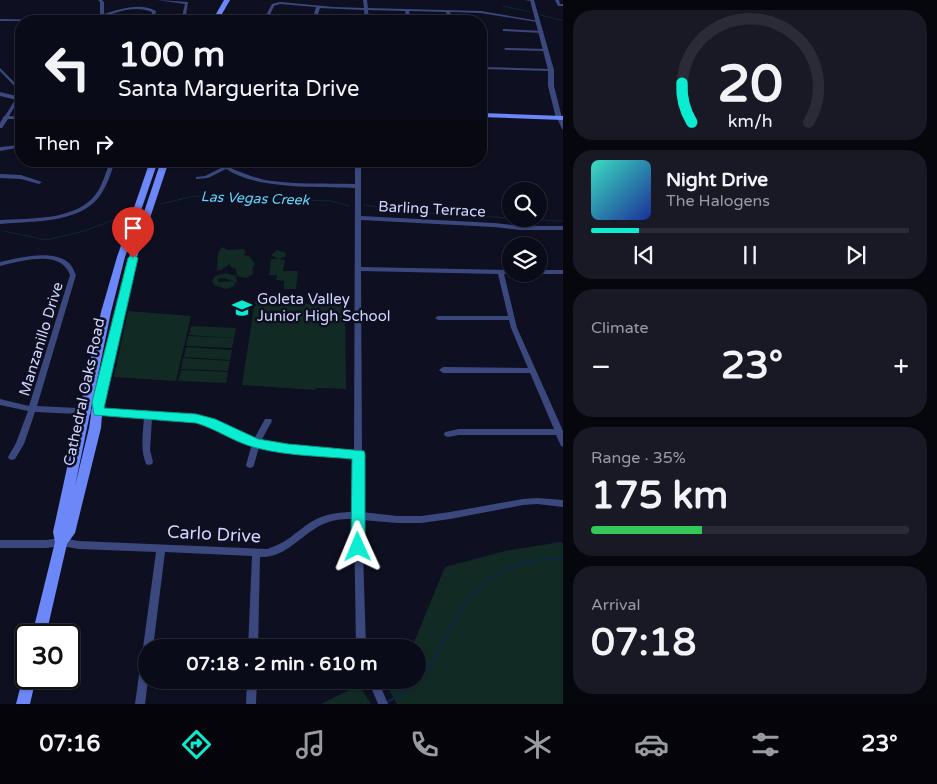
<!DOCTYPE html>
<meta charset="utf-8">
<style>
:root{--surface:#0a0b18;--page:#181925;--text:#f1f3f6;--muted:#999ba2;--line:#2a2b37;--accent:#0bedd1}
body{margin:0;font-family:"Varela Round",sans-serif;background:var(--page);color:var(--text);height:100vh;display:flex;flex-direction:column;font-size:19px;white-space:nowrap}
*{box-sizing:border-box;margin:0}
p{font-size:16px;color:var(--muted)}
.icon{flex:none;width:28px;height:28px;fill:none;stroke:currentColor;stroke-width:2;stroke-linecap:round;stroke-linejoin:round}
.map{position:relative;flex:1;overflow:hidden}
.sheet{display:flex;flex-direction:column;gap:10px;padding:10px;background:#06060d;width:374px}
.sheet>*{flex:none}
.hud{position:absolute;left:15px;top:15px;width:472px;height:152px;border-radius:20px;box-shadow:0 1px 4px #0004,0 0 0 1px var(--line);background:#0a0b18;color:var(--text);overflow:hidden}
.controls{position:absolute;left:502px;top:182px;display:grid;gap:10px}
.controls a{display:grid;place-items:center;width:45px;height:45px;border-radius:50%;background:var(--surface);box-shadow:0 1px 4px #0004,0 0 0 1px var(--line);font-size:25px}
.speed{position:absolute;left:15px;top:624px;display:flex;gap:10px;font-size:25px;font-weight:700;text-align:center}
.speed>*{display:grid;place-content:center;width:65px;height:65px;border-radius:50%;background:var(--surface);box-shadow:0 1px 4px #0004,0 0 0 1px var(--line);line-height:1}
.speed .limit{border:2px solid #111;border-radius:8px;background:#fff;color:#111}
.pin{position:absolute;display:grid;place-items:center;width:42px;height:42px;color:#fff;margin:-51px -21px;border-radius:50% 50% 50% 0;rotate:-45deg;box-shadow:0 0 5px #0007}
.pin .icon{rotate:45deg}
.me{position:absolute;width:55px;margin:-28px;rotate:359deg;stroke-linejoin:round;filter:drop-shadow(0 0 4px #0008)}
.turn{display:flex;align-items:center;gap:18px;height:105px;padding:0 20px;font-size:22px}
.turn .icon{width:65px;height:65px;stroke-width:2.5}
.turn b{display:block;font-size:35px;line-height:42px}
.then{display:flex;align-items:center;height:48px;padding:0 20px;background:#0003;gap:10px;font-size:19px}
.big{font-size:38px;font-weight:800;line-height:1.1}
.sheet .widget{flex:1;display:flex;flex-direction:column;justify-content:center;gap:8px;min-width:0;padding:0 18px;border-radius:20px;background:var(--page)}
.sheet .dial{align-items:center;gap:0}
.dial svg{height:130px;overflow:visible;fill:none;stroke:var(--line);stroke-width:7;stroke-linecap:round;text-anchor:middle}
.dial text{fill:var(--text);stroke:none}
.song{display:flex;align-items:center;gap:15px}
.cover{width:60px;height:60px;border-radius:8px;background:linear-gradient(135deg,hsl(170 70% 55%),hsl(230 70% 35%))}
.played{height:5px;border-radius:2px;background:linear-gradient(90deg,var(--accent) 15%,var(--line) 15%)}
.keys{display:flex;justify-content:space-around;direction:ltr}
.heat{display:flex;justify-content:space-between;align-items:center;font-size:28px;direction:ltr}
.charge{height:8px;border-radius:4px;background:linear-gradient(90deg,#34c759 35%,var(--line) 0)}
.trip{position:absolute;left:138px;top:639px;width:288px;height:50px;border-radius:25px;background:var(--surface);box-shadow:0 1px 4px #0004,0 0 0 1px var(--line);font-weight:800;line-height:50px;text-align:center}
.menu{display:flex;height:80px;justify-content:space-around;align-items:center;background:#04040a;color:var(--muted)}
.menu .icon{width:35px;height:35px}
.menu .active{color:var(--accent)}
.menu b{font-size:22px;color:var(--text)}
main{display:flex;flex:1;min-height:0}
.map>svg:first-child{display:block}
.green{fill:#112a24}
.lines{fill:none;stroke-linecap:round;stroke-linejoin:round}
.stream-far1{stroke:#0c283c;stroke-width:1}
.stream{stroke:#0c283c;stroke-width:2.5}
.minor{fill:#3b487d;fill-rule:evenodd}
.tertiary{fill:#3b487d;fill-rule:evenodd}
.secondary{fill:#6b87f8;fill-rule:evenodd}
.route{fill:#0bedd1;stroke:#079a88}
.labels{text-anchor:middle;stroke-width:5;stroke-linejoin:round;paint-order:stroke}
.far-water-label{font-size:14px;font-style:italic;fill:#63d4f8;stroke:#0e0f20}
.street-label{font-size:15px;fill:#d0d5fd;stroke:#0e0f20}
.poi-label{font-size:15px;fill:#d0d5fd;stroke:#0e0f20;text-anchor:start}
.near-street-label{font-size:18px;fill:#d0d5fd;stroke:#0e0f20}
</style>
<main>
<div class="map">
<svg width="564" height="704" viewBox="0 0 564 704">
<rect width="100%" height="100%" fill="#0e0f20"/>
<g class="green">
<polygon points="222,247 228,250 244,249 246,252 243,255 249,256 255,264 252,269 253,274 246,278 237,276 236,269 231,267 230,264 221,270 217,270 218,253"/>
<polygon points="277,250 286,253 285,257 278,259 285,260 283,271 298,271 296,289 284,289 284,281 276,280 277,275 269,275 271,259 278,259 271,255"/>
<path d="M226 273 236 276 237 284C234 280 222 277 218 279V282L234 281 235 286 226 289 214 285 212 281 215 276Z"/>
<polygon points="255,301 345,306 346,389 320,388 316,388 315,390 242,385"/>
<polygon points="128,311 191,316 176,381 114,377"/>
<polygon points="191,326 236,328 234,338 189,335"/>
<polygon points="188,336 234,338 232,348 186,346"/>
<polygon points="186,347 232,350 230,360 184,357"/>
<polygon points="183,358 230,361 228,371 181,369"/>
<polygon points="181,370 228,372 226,383 178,381"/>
<polygon points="560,542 564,543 563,704 397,704 388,688 395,680 416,680 416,648 412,647 445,567 505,551"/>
<polygon points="359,685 371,704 321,704"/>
</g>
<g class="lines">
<g class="stream-far1">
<polyline points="503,6 530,12"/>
<polyline points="541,15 564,21"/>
<polyline points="161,204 194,196 331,201 349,206"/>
<polyline points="365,205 404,212 511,218"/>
<polyline points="523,219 564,221"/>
<polyline points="4,231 46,240 84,231 122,217"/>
</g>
<path class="stream" d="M383 704C396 698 408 691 418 681 433 666 440 647 450 628 474 581 510 558 564 558"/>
<g class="minor">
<path d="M98 0H102L104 2V14C120 9 140 2 156 11L154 21H150L152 12C132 3 109 16 90 21H85L100 15V2Z"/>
<polygon points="157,0 188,2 185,21 181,21 185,4"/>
<polygon points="363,0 367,0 368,8 481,11 539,21 537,22 481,13 450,12 453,21 449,21 446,12 409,11 411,21 407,21 405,11 368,10 369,21 365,21 364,10 320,8 316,21 312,21 316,7 280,4 274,6 267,21 263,21 272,4 280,2 334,7 364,8"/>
<polygon points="524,0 534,0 532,1"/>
<polygon points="555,0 559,0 560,4 564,4 564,6 558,6"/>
<polygon points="0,19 53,20 55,21 0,21"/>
<polygon points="504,29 542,31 544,32 542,33 503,31 503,29"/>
<polygon points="505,48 546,49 548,50 546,51 506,50 504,49"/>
<polygon points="482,67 551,69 553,70 551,71 484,69 482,68"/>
<polygon points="0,68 21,89 21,96 9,116 21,117 21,119 8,119 2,128 0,128 0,123 3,118 3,117 5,116 20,92 0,71"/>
<polygon points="557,117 561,117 564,122 564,130 562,129 557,118"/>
<polygon points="21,145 21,147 0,151 0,147"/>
<path d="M110 161H115C111 173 107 186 99 197 78 224 31 221 0 224V220C30 218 76 221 96 194 103 184 106 172 110 161Z"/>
<path d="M215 161C223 161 228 167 235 170 245 174 255 178 265 180 295 185 325 183 355 184V161H361V216L494 223 520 226H564V230H520L494 227 361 220V267L511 270 512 274H504L517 328 564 433V447L561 446 556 435H459L448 437 445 436 444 434 445 432 459 429H554L530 373H443L439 370 443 367 528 368 511 328 509 320H438L435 318 438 316H508L498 274 361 271 362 452 363 454 362 456V512L397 516H421L450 512 523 499 537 498 564 500V507L537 504 523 505 450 519 421 523H397L362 520 366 648H356L354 519C345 519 335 519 326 523 302 532 288 558 260 557L258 648H248L252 556 165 552 153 648H146V652L145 651 143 648 156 552 79 549 61 546 46 548H0V540H46L61 538 79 541 267 549C285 544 296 532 311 522 324 514 339 512 354 512V457L288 452 259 447 254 465 253 467 250 468 247 467 246 465 252 444 209 425 177 419 152 418 150 450 153 462 152 464 149 465 146 464C140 449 143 433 144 417L35 412 24 444 15 459 12 460 9 459 8 457 16 443 28 411 0 405V399L29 406 70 275C69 273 68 270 66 268 53 251 17 262 0 266V262C19 258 54 248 70 264 73 267 74 272 76 275L37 406 177 413 213 420 254 439 265 419H271L272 421 261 441 288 446 354 451 355 188C318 186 258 190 226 169L208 178 196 179V177L205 176 223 167Z"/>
<polygon points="0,174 21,175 42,182 39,184 21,179 0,178"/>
<rect x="539" y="270" width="25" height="4"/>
<polygon points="146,655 146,680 148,680 145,704 135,704 141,660 143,657"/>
<polygon points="247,680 257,680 256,704 246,704"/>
<polygon points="368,680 378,680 388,704 378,704"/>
</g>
<g class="tertiary">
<polygon points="530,0 534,0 554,70 554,86 562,118 561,119 556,118 548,86 548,70"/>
<polygon points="0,92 21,97 21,101 0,96"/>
</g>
<g class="secondary">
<polygon points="224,0 230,0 218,21 212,21"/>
<polygon points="481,113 564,116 564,120 481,117"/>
<polygon points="150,161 158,161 125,257 111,312 75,486 89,428 93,402 129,257 161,161 169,161 137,257 103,402 101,428 75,533 67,544 46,635 32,635 55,542 53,532 101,312 117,257"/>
<polygon points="26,672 26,678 36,678 30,704 16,704 24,673"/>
</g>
</g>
<path class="route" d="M133 254 138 258 104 408 196 414 215 419 258 439 288 444 364 451 365 454V547L363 551 358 553 353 551 351 547 352 459C321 456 288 456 257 448 235 443 217 429 196 423L94 415 92 402 128 258Z"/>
<defs>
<symbol id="school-bare" viewBox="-9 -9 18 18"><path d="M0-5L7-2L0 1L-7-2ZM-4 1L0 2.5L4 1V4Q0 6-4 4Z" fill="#0bedd1" stroke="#0e0f20" stroke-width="2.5" paint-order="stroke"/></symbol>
</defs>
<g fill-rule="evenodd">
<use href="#school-bare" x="228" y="294" width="28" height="28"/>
</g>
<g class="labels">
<g class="far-water-label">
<text transform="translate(255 198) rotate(2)" y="5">Las Vegas Creek</text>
</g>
<g class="street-label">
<text transform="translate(432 209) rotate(3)" y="5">Barling Terrace</text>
<text transform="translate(41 339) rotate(-73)" y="5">Manzanillo Drive</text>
<text transform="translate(84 392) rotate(-78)" y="5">Cathedral Oaks Road</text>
</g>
<g class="poi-label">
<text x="257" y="304">Goleta Valley<tspan x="257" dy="17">Junior High School</tspan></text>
</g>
<g class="near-street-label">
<text transform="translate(214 534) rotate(3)" y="6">Carlo Drive</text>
</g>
</g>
</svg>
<div class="controls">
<a><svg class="icon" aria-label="search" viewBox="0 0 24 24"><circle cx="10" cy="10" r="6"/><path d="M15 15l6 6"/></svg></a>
<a><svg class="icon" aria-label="layers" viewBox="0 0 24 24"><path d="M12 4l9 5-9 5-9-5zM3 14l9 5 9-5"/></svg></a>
</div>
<div class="speed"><div class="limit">30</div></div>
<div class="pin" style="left:133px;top:258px;background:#d93025"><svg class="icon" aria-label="arrive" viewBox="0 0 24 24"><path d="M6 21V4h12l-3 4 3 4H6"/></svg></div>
<svg class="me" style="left:358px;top:547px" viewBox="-20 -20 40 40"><path d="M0-17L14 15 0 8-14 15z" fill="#0bedd1" stroke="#fff" stroke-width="4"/></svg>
<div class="trip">07:18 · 2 min · 610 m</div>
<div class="hud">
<div class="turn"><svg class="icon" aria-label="left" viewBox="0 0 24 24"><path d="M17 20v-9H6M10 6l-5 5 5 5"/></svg><div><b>100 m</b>Santa Marguerita Drive</div></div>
<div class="then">Then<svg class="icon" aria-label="right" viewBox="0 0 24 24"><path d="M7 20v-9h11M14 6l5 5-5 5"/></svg></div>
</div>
</div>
<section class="sheet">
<div class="widget dial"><svg viewBox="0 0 100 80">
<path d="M14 69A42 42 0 1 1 86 69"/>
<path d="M14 69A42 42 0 0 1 8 45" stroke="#0bedd1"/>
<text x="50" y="56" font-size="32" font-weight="700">20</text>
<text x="50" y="72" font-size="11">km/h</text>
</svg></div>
<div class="widget">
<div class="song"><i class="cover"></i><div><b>Night Drive</b><p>The Halogens</p></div></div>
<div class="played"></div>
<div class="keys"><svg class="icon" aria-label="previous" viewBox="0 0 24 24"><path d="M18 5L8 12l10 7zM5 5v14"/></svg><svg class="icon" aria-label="pause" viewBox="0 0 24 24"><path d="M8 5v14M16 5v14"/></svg><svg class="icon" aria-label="next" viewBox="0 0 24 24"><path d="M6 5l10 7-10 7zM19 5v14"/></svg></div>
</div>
<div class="widget"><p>Climate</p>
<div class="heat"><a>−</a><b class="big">23°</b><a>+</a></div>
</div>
<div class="widget"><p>Range · 35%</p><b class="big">175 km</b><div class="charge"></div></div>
<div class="widget"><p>Arrival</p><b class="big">07:18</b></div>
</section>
</main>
<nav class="menu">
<b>07:16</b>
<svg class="icon active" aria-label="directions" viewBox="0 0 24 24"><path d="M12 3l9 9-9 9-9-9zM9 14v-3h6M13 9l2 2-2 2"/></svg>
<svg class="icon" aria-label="music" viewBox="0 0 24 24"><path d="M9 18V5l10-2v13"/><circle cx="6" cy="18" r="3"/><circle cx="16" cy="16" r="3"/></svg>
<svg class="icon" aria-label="phone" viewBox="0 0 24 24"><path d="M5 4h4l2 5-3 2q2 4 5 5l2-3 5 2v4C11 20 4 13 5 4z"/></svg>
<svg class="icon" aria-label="climate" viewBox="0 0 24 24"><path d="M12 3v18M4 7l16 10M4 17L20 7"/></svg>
<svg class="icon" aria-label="car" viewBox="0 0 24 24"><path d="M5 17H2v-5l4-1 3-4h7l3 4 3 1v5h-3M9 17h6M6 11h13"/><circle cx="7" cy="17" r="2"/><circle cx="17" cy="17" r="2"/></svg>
<svg class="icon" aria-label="filters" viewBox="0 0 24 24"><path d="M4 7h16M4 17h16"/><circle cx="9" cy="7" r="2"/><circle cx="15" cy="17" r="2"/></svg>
<b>23°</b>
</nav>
